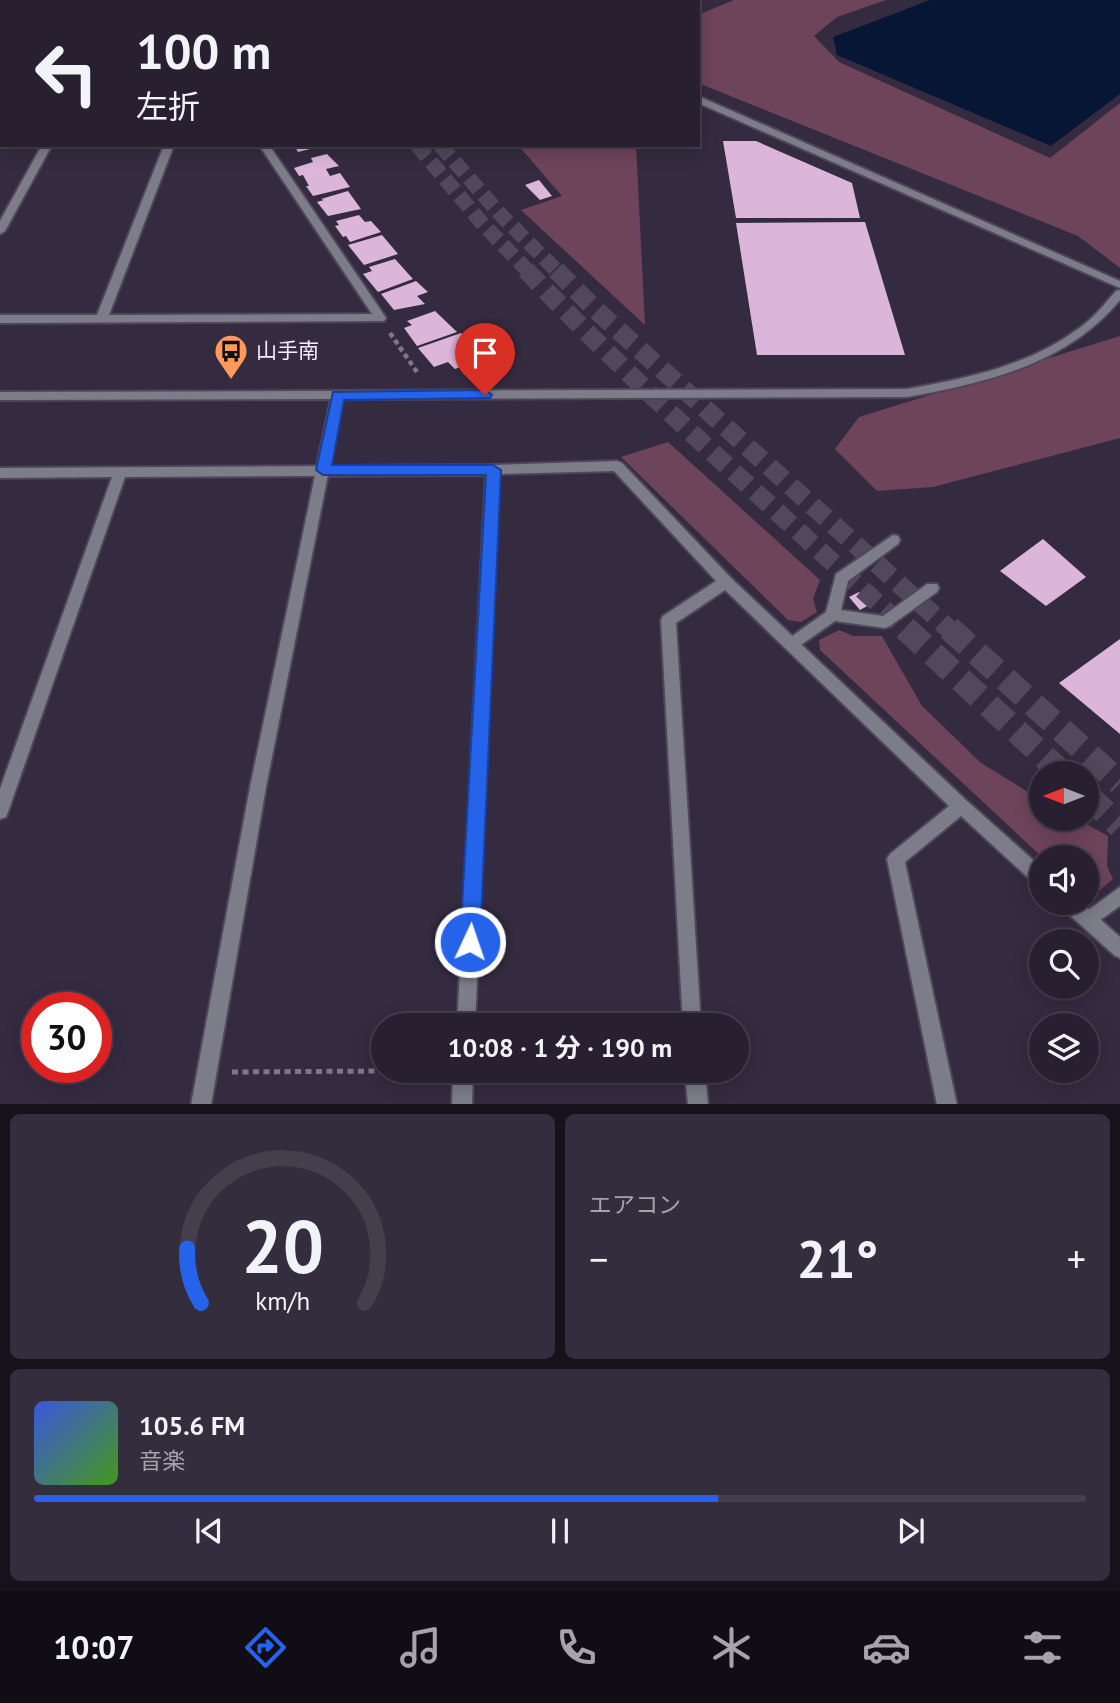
<!DOCTYPE html>
<html lang="ja">
<meta charset="utf-8">
<style>
:root{--surface:#282031;--page:#342d3d;--text:#f1f3f6;--muted:#a5a3ab;--line:#443e4d;--accent:#2563eb}
body{margin:0;font-family:"PT Sans","Noto Sans JP",sans-serif;background:var(--page);color:var(--text);height:100vh;display:flex;flex-direction:column;font-size:26px;white-space:nowrap}
*{box-sizing:border-box;margin:0}
p{font-size:23px;color:var(--muted)}
.icon{flex:none;width:38px;height:38px;fill:none;stroke:currentColor;stroke-width:2;stroke-linecap:round;stroke-linejoin:round}
.map{position:relative;height:1104px;overflow:hidden}
.sheet{display:flex;flex-direction:column;gap:10px;padding:10px;background:#16121b;flex:1}
.sheet>*{flex:none}
.top-card{position:absolute;left:0px;top:0px;width:700px;height:147px;box-shadow:0 4px 18px #0003,0 0 0 2px var(--line);background:#282031;color:var(--text);overflow:hidden}
.needle{width:46px;rotate:270deg}
.buttons{position:absolute;left:1029px;top:761px;display:grid;gap:14px}
.buttons a{display:grid;place-items:center;width:70px;height:70px;border-radius:50%;background:var(--surface);box-shadow:0 4px 18px #0003,0 0 0 2px var(--line);font-size:35px}
.speed{position:absolute;left:21px;top:992px;display:flex;gap:14px;font-size:35px;font-weight:700;text-align:center}
.speed>*{display:grid;place-content:center;width:91px;height:91px;border-radius:50%;background:var(--surface);box-shadow:0 4px 18px #0003,0 0 0 2px var(--line);line-height:1}
.speed .limit{border:10px solid #d22;background:#fff;color:#111}
.pin{position:absolute;display:grid;place-items:center;width:60px;height:60px;color:#fff;margin:-72px -30px;border-radius:50% 50% 50% 0;rotate:-45deg;box-shadow:0 0 7px #0007}
.pin .icon{rotate:45deg}
.me{position:absolute;width:77px;margin:-38px;rotate:3deg;stroke-linejoin:round;filter:drop-shadow(0 0 5px #0008)}
.turn{display:flex;align-items:center;gap:24px;height:147px;padding:0 21px;font-size:32px}
.turn .icon{width:91px;height:91px;stroke-width:2.5}
.turn b{display:block;font-size:49px;line-height:60px}
.big{font-size:52px;font-weight:700;line-height:1.1}
.sheet .tile{flex:1;display:flex;flex-direction:column;justify-content:center;gap:10px;min-width:0;padding:0 24px;border-radius:10px;background:var(--page)}
.sheet .dial{align-items:center;gap:0}
.dial svg{height:182px;overflow:visible;fill:none;stroke:var(--line);stroke-width:7;stroke-linecap:round;text-anchor:middle}
.dial text{fill:var(--text);stroke:none}
.song{display:flex;align-items:center;gap:21px}
.cover{width:84px;height:84px;border-radius:10px;background:linear-gradient(135deg,hsl(230 70% 55%),hsl(100 70% 35%))}
.played{height:7px;border-radius:4px;background:linear-gradient(90deg,var(--accent) 65%,var(--line) 65%)}
.keys{display:flex;justify-content:space-around;direction:ltr}
.heat{display:flex;justify-content:space-between;align-items:center;font-size:38px;direction:ltr}
.sheet .tiles{flex:1;display:grid;gap:10px;grid-template-columns:1fr 1fr}
.tile:last-child{grid-column:span 2}
.trip{position:absolute;left:371px;top:1013px;width:378px;height:70px;border-radius:35px;background:var(--surface);box-shadow:0 4px 18px #0003,0 0 0 2px var(--line);font-weight:700;line-height:70px;text-align:center}
.tab-bar{display:flex;height:112px;justify-content:space-around;align-items:center;background:#100d14;color:var(--muted)}
.tab-bar .icon{width:49px;height:49px}
.tab-bar .current{color:var(--accent)}
.tab-bar b{font-size:32px;color:var(--text)}
.map>svg:first-child{display:block}
.green{fill:#6e445a}
.water{fill:#071635}
.building{fill:#dbb5da}
.lines{fill:none;stroke-linecap:round;stroke-linejoin:round}
.motorway-tunnel-far2{stroke:#52485d;stroke-width:15;stroke-dasharray:15 7;stroke-linecap:butt}
.motorway-tunnel-far1{stroke:#52485d;stroke-width:19;stroke-dasharray:19 10;stroke-linecap:butt}
.motorway-tunnel{stroke:#52485d;stroke-width:25;stroke-dasharray:25 13;stroke-linecap:butt}
.service-casing{stroke:#50465b;stroke-width:4}
.minor-casing{stroke:#50465b;stroke-width:4}
.tertiary-casing{stroke:#50465b;stroke-width:4}
.motorway-casing{stroke:#50465b;stroke-width:3}
.path-far1{stroke:#7f768a;stroke-width:4.5;stroke-dasharray:5 3.5;stroke-linecap:butt}
.path{stroke:#7f768a;stroke-width:5;stroke-dasharray:6 4.5;stroke-linecap:butt}
.service{fill:#7d7d8a;fill-rule:evenodd}
.minor{fill:#7d7d8a;fill-rule:evenodd}
.tertiary{fill:#7d7d8a;fill-rule:evenodd}
.motorway{fill:#eaebfe;fill-rule:evenodd}
.route{fill:#2563eb;stroke:#184099;stroke-width:2}
.labels{text-anchor:middle;stroke-width:7;stroke-linejoin:round;paint-order:stroke}
.poi-label{font-size:21px;fill:#f5effe;stroke:#352b41;text-anchor:start}
</style>
<div class="map">
<svg width="1120" height="1105" viewBox="0 0 1120 1105">
<rect width="100%" height="100%" fill="#352b41"/>
<g class="green">
<polygon points="734,0 886,0 837,17 814,36 839,62 1050,158 1120,103 1120,268 1078,236 698,83 698,15"/>
<polygon points="518,145 636,145 645,325 521,210 562,196"/>
<polygon points="1120,336 1120,438 933,487 877,491 835,449 859,417"/>
<polygon points="668,442 820,580 813,599 817,612 801,622 788,620 621,457"/>
<polygon points="839,630 853,636 882,636 922,706 981,763 1041,800 1041,819 1077,819 1108,836 1107,866 1113,879 1095,894 1087,893 1087,858 1042,857 820,650 819,640"/>
</g>
<polygon class="water" points="930,0 1120,0 1120,94 1051,146 837,55 833,37"/>
<g class="building">
<polygon points="723,141 756,141 852,183 860,218 736,218"/>
<polygon points="294,145 322,145 322,146 298,152"/>
<polygon points="327,154 339,166 326,169 330,176 340,173 350,187 313,196 306,186 309,186 303,175 299,176 294,168 313,162 311,158"/>
<polygon points="539,180 552,196 540,200 525,185"/>
<polygon points="348,191 361,209 328,216 317,202 324,200 321,199"/>
<polygon points="359,215 365,222 371,221 381,232 350,242 346,236 343,237 335,226 339,225 336,221"/>
<polygon points="865,222 905,355 757,355 736,223"/>
<polygon points="382,235 398,254 364,265 348,245"/>
<polygon points="395,259 413,279 378,292 363,274 372,271 369,267"/>
<polygon points="416,281 428,292 417,296 425,304 394,310 381,294"/>
<polygon points="435,311 457,332 417,346 404,328 412,325 407,321"/>
<polygon points="461,333 484,358 455,369 448,362 434,367 418,348"/>
<polygon points="1043,539 1086,577 1046,606 1000,571"/>
<polygon points="859,592 871,604 860,610 849,597"/>
<polygon points="1120,639 1120,734 1059,683"/>
</g>
<g class="lines">
<g class="motorway-tunnel-far2">
<polyline points="417,145 481,222 528,271"/>
<polyline points="440,145 500,214 557,271"/>
</g>
<g class="motorway-tunnel-far1">
<path d="M526 270C646 396 778 512 907 630"/>
<polyline points="556,270 596,310 950,630"/>
</g>
<g class="motorway-tunnel">
<polyline points="905,628 1063,774"/>
<polyline points="949,628 1120,783"/>
<polyline points="1087,795 1120,826"/>
</g>
<defs>
<g id="service">
<polygon points="893,535 898,536 900,540 898,544 848,581 841,610 883,616 927,584 937,584 939,588 937,592 890,626 885,628 835,621 798,647 788,647 786,643 788,639 826,612 836,574"/>
<polygon points="1120,887 1120,906 1089,928 1083,926 1080,920 1083,914"/>
</g>
<g id="minor">
<polygon points="15,0 23,0 14,2"/>
<polygon points="123,0 131,0 122,2"/>
<polygon points="194,0 202,0 203,2 195,2"/>
<polygon points="2,23 2,31 0,32 0,24"/>
<polygon points="42,145 52,145 5,231 0,234 0,221"/>
<polygon points="164,145 174,145 109,315 372,314 259,145 269,145 386,318 384,321 0,323 0,315 97,315"/>
<polygon points="617,461 622,463 731,578 967,801 1041,867 1041,886 1035,884 961,816 905,862 957,1105 937,1105 887,859 890,854 949,806 725,590 676,623 701,1026 683,1026 661,620 663,616 716,581 614,471 499,474 475,1026 457,1026 486,475 125,477 8,812 6,817 0,819 0,789 112,477 0,478 0,468 493,465"/>
<polygon points="1060,903 1082,903 1120,937 1120,958 1114,955 1063,909"/>
<polygon points="453,1071 473,1071 472,1105 452,1105"/>
<polygon points="685,1071 705,1071 708,1105 688,1105"/>
</g>
<g id="tertiary">
<rect x="0" y="63" width="2" height="6"/>
<polygon points="698,96 1120,281 1120,288 698,103"/>
<path d="M1120 290V300C1067 364 986 383 907 397L343 399 266 787 211 1105H191L250 787 331 399 0 400V392L907 389C970 378 1036 364 1087 322 1098 313 1107 301 1116 291Z"/>
</g>
<polygon id="motorway" points="328,0 340,0 341,2 329,2"/>
</defs>
<use href="#service" class="service-casing"/>
<use href="#minor" class="minor-casing"/>
<use href="#tertiary" class="tertiary-casing"/>
<use href="#motorway" class="motorway-casing"/>
<polyline class="path-far1" points="390,333 419,375"/>
<polyline class="path" points="232,1072 383,1071"/>
<use href="#service" class="service"/>
<use href="#minor" class="minor"/>
<use href="#tertiary" class="tertiary"/>
<use href="#motorway" class="motorway"/>
</g>
<polygon class="route" points="485,390 492,395 490,398 344,400 332,465 493,465 501,470 480,942 477,949 470,952 463,949 460,942 486,475 323,475 316,470 333,392"/>
<defs>
<symbol id="bus-pin" viewBox="-11 -11 22 30"><path d="M0 17L-7.5 6A9.5 9.5 0 1 1 7.5 6Z" fill="#ff9a5b" stroke="#352b41"/><path d="M-5-6H5V4H4V6H2V4H-2V6H-4V4H-5ZM-3.5-4V0h7V-4ZM-3.5 1.2v1.5H-2V1.2ZM2 1.2v1.5H3.5V1.2Z" fill="#111"/></symbol>
</defs>
<g fill-rule="evenodd">
<use href="#bus-pin" x="212" y="332" width="38" height="52"/>
</g>
<g class="labels">
<g class="poi-label">
<text x="256" y="358">山手南</text>
</g>
</g>
</svg>
<div class="buttons">
<a><svg class="needle" viewBox="-14 -14 28 28"><path d="M0-13l5 13h-10z" fill="#e53935"/><path d="M0 13l5-13h-10z" fill="#a5a3ab"/></svg></a>
<a><svg class="icon" aria-label="sound" viewBox="0 0 24 24"><path d="M4 9h4l5-4v14l-5-4H4zM17 9q2 3 0 6"/></svg></a>
<a><svg class="icon" aria-label="search" viewBox="0 0 24 24"><circle cx="10" cy="10" r="6"/><path d="M15 15l6 6"/></svg></a>
<a><svg class="icon" aria-label="layers" viewBox="0 0 24 24"><path d="M12 4l9 5-9 5-9-5zM3 14l9 5 9-5"/></svg></a>
</div>
<div class="speed"><div class="limit">30</div></div>
<div class="pin" style="left:485px;top:395px;background:#d93025"><svg class="icon" aria-label="arrive" viewBox="0 0 24 24"><path d="M6 21V4h12l-3 4 3 4H6"/></svg></div>
<svg class="me" style="left:470px;top:942px" viewBox="-20 -20 40 40"><circle r="17" fill="#2563eb" stroke="#fff" stroke-width="3"/><path d="M0-11L8 9 0 5-8 9z" fill="#fff"/></svg>
<div class="trip">10:08 · 1 分 · 190 m</div>
<div class="top-card">
<div class="turn"><svg class="icon" aria-label="left" viewBox="0 0 24 24"><path d="M17 20v-9H6M10 6l-5 5 5 5"/></svg><div><b>100 m</b>左折</div></div>
</div>
</div>
<section class="sheet">
<div class="tiles">
<div class="tile dial"><svg viewBox="0 0 100 80">
<path d="M14 69A42 42 0 1 1 86 69"/>
<path d="M14 69A42 42 0 0 1 8 45" stroke="#2563eb"/>
<text x="50" y="56" font-size="32" font-weight="700">20</text>
<text x="50" y="72" font-size="11">km/h</text>
</svg></div>
<div class="tile"><p>エアコン</p>
<div class="heat"><a>−</a><b class="big">21°</b><a>+</a></div>
</div>
<div class="tile">
<div class="song"><i class="cover"></i><div><b>105.6 FM</b><p>音楽</p></div></div>
<div class="played"></div>
<div class="keys"><svg class="icon" aria-label="previous" viewBox="0 0 24 24"><path d="M18 5L8 12l10 7zM5 5v14"/></svg><svg class="icon" aria-label="pause" viewBox="0 0 24 24"><path d="M8 5v14M16 5v14"/></svg><svg class="icon" aria-label="next" viewBox="0 0 24 24"><path d="M6 5l10 7-10 7zM19 5v14"/></svg></div>
</div>
</div>
</section>
<nav class="tab-bar">
<b>10:07</b>
<svg class="icon current" aria-label="directions" viewBox="0 0 24 24"><path d="M12 3l9 9-9 9-9-9zM9 14v-3h6M13 9l2 2-2 2"/></svg>
<svg class="icon" aria-label="music" viewBox="0 0 24 24"><path d="M9 18V5l10-2v13"/><circle cx="6" cy="18" r="3"/><circle cx="16" cy="16" r="3"/></svg>
<svg class="icon" aria-label="phone" viewBox="0 0 24 24"><path d="M5 4h4l2 5-3 2q2 4 5 5l2-3 5 2v4C11 20 4 13 5 4z"/></svg>
<svg class="icon" aria-label="climate" viewBox="0 0 24 24"><path d="M12 3v18M4 7l16 10M4 17L20 7"/></svg>
<svg class="icon" aria-label="car" viewBox="0 0 24 24"><path d="M5 17H2v-5l4-1 3-4h7l3 4 3 1v5h-3M9 17h6M6 11h13"/><circle cx="7" cy="17" r="2"/><circle cx="17" cy="17" r="2"/></svg>
<svg class="icon" aria-label="filters" viewBox="0 0 24 24"><path d="M4 7h16M4 17h16"/><circle cx="9" cy="7" r="2"/><circle cx="15" cy="17" r="2"/></svg>
</nav>
